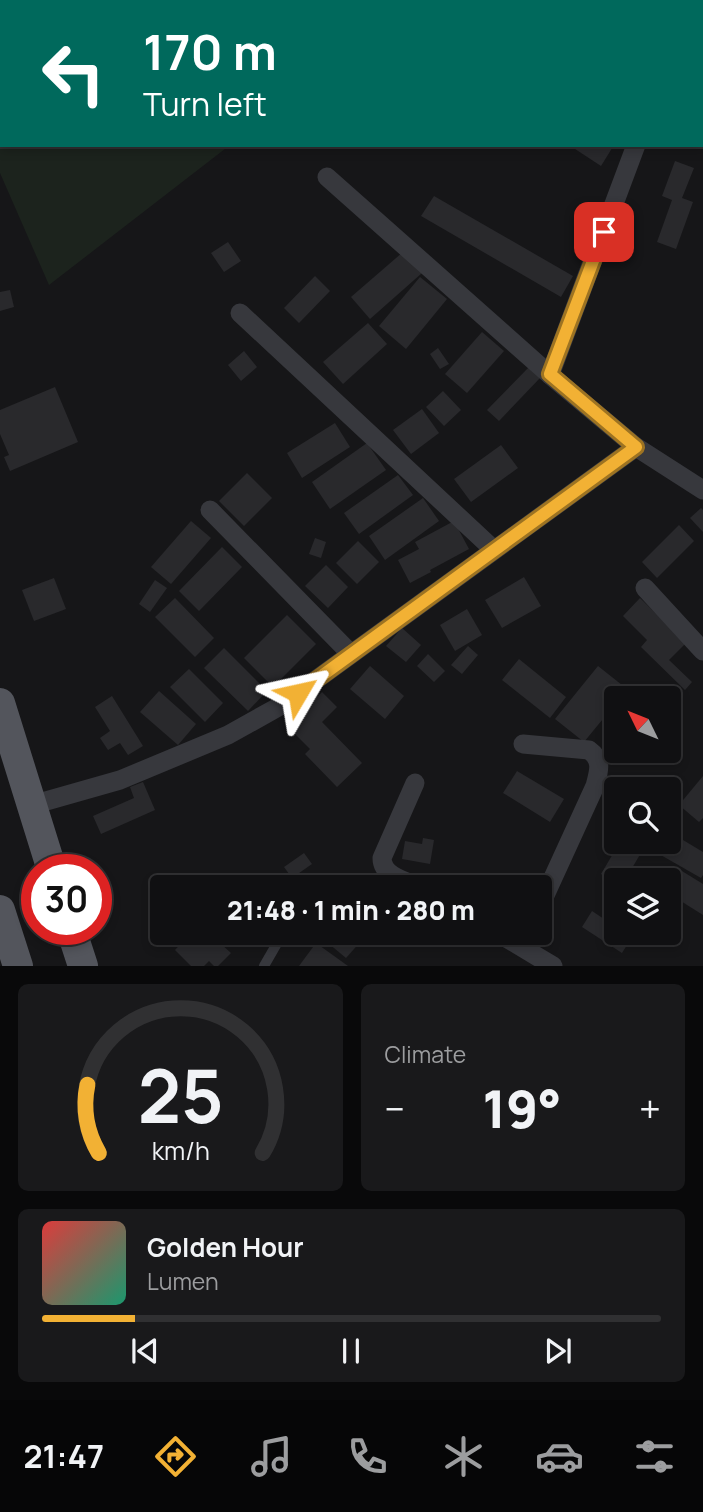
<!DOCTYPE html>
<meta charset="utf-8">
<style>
:root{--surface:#101012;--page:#19191b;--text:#f1f3f6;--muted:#9c9d9f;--line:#303032;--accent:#f2b134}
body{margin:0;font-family:Manrope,sans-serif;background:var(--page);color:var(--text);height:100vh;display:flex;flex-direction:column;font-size:26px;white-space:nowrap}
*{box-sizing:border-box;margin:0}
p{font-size:23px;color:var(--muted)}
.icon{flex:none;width:38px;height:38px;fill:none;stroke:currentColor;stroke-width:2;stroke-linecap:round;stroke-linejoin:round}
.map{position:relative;height:966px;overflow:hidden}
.drawer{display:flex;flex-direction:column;gap:18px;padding:18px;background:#09090a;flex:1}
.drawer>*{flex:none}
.hud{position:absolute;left:0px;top:0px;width:704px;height:147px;box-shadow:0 4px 10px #0003,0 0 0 2px var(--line);background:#00695c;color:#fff;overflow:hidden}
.needle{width:46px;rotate:313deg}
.controls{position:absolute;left:604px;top:686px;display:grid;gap:14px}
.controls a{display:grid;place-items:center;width:77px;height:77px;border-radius:7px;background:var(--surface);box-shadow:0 4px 10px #0003,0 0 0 2px var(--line);font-size:35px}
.speed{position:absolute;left:21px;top:854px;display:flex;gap:14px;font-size:35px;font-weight:700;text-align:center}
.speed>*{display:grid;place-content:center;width:91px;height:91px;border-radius:50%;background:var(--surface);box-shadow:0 4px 10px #0003,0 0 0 2px var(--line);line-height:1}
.speed .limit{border:10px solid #d22;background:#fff;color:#111}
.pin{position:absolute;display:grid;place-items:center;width:60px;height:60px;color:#fff;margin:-30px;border-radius:14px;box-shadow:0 4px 10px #0006}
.me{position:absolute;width:77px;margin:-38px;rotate:54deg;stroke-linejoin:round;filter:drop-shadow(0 0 5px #0008)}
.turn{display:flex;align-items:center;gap:24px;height:147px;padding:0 28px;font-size:32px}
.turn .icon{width:91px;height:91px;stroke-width:2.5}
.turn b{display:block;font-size:49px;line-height:60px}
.big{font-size:52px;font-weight:800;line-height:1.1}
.drawer .widget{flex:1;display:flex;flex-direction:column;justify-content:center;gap:10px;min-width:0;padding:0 24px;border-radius:10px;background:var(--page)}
.drawer .dial{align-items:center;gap:0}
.dial svg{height:182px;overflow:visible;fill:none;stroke:var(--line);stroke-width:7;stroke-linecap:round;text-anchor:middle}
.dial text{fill:var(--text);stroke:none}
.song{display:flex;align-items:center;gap:21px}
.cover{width:84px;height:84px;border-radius:10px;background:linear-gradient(135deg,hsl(0 70% 55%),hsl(160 70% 35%))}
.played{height:7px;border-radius:4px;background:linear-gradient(90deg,var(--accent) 15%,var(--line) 15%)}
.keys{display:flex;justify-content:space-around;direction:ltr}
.heat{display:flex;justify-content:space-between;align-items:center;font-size:38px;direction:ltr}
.drawer .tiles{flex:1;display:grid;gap:18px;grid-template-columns:1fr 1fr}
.widget:last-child{grid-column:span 2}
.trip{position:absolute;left:150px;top:875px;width:402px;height:70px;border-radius:7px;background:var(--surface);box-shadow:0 4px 10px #0003,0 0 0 2px var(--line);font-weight:800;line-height:70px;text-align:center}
.tabs{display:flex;height:112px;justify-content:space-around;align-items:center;background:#060607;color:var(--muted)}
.tabs .icon{width:49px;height:49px}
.tabs .active{color:var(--accent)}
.tabs b{font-size:32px;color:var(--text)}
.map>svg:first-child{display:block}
.green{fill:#1c231d}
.building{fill:#29292c}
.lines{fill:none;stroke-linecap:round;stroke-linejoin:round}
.lane{stroke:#37383d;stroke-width:10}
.street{stroke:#37383d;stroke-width:19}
.primary{stroke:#53555c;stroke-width:30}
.route-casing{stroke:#9d7322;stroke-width:18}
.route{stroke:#f2b134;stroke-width:12}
</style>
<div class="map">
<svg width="703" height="966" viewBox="0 0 703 966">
<rect width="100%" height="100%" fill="#161618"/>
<polygon class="green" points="0,0 205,0 205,2 2,2 2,145 230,145 49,285 0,173"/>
<g class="building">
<polygon points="569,145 614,145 601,166"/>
<polygon points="675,161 694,168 682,198 693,202 676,249 657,242 672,200 662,196"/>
<polygon points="434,196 573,276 561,297 421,216"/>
<polygon points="228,242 241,261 224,272 211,253"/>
<polygon points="403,252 422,273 370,319 351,297"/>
<polygon points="315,276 330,291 299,323 284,308"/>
<polygon points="420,277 447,299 406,349 379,326"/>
<polygon points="10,290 14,307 0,311 0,292"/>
<polygon points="368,323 387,344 343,384 323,362"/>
<polygon points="482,332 504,351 467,393 445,374"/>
<polygon points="438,348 449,364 440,369 430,354"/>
<polygon points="244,351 257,367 241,381 228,365"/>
<polygon points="529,367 540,378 499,421 487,410"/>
<polygon points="55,387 78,442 10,471 4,457 9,455 0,434 0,410"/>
<polygon points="443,391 461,410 444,426 426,407"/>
<polygon points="422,409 439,433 411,454 393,430"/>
<polygon points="335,423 350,447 302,478 287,453"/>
<polygon points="367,443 386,470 330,509 312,482"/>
<polygon points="501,445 518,468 471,502 454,479"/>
<polygon points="247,473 272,498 244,526 219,501"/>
<polygon points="398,475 413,495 359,534 344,513"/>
<polygon points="423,498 439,521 385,560 369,536"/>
<polygon points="701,508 703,510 703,532 690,518"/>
<polygon points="191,521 211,538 171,584 151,567"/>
<polygon points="454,521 469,549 430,570 431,572 410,583 398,560 419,549 415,542"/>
<polygon points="679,525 694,541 657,578 642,562"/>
<polygon points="315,538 326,542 321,558 309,554"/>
<polygon points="358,541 379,562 357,584 336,563"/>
<polygon points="222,547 242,567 199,611 179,591"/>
<polygon points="326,565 348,587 328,608 305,586"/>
<polygon points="524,577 541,606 502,628 485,600"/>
<polygon points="54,578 66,609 34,621 22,590"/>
<polygon points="155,580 167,588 150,612 139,604"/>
<polygon points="175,598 214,638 195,657 155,617"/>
<polygon points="640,598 686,643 669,660 692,682 685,690 641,647 647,640 623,616"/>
<polygon points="467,609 482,635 455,651 440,625"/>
<polygon points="287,615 316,644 273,687 244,658"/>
<polygon points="402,628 421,645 406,662 386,646"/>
<polygon points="468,646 478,655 462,674 451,665"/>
<polygon points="224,648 267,691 248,711 204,668"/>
<polygon points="428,654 445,671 434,682 417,666"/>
<polygon points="519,659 566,697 550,718 502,680"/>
<polygon points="370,666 404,696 385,719 350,689"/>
<polygon points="598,666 627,689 619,698 616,698 616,703 584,742 555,719"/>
<polygon points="189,669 223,703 205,722 170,687"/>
<polygon points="159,691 196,724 178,745 140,712"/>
<polygon points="322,692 337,707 322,722 362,763 337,787 305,754 310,749 288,727"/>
<polygon points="112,696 143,746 128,755 120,743 108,750 100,738 110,731 95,707"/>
<polygon points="517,771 564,799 550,822 503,793"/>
<polygon points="703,776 703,818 699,822 679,805"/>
<polygon points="143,782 155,810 101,834 93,816 134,798 130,787"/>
<polygon points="668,831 703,852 703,875 701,878 645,846 625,880 616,880 616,882 601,874 620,842 668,842"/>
<polygon points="423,838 434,840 430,864 402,859 405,841 422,844"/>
<polygon points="304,853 312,864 292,878 284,867"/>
<polygon points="677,868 703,884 703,915 668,893 668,881"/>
<polygon points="592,911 616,927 616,933 625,933 632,937 622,953 582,927"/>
<polygon points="316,933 353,933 362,940 346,958"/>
<polygon points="211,935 231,953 218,966 214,966 209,961 204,966 191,966 175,950 188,936 200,947"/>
<polygon points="316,943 348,966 299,966"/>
</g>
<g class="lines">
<polyline class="lane" points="264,966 283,933"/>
<g class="street">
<polyline points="702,7 703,5"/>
<polyline points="327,177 550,375 636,447 703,490"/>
<polyline points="240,313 494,550"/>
<polyline points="550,375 636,145"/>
<polyline points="210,510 351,654"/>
<polyline points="645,588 703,651"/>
<path d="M523 744 589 750C603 760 599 771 595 786L541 904"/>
<path d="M415 783 382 858C382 876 405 881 420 887"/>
<polyline points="32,805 120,780 228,735 280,706 636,447"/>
<polyline points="498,933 553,966"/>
</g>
<g class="primary">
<polyline points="0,703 52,870"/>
<polyline points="0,910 18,966"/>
<polyline points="71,929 83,966"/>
</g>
</g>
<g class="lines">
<defs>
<polyline id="route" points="298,693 636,447 550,374 604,232"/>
</defs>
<use href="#route" class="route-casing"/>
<use href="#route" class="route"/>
</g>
</svg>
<div class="controls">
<a><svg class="needle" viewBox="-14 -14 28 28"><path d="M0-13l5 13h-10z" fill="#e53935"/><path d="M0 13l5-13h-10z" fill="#9c9d9f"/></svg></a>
<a><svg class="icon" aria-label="search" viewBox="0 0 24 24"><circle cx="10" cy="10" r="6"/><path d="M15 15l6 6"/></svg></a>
<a><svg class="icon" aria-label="layers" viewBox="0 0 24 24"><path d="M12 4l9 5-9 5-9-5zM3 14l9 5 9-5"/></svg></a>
</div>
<div class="speed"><div class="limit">30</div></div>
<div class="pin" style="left:604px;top:232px;background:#d93025"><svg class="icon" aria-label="arrive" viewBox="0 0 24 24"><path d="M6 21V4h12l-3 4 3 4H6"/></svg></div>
<svg class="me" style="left:298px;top:693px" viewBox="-20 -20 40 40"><path d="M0-17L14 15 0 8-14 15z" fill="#f2b134" stroke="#fff" stroke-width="4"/></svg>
<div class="trip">21:48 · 1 min · 280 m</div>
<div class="hud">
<div class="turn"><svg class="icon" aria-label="left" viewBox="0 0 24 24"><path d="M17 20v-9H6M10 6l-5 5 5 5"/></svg><div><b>170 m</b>Turn left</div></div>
</div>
</div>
<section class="drawer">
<div class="tiles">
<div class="widget dial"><svg viewBox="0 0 100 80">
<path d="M14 69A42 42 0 1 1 86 69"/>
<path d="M14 69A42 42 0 0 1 9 39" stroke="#f2b134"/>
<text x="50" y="56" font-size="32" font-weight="700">25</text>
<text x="50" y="72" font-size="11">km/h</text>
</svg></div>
<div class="widget"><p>Climate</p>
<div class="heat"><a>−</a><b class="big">19°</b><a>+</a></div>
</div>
<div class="widget">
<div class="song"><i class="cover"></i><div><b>Golden Hour</b><p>Lumen</p></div></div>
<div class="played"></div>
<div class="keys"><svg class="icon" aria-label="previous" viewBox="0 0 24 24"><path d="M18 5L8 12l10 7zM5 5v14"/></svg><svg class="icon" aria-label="pause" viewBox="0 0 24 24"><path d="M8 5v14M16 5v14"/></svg><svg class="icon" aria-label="next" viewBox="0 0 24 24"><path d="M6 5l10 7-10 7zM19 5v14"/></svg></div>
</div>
</div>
</section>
<nav class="tabs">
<b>21:47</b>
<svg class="icon active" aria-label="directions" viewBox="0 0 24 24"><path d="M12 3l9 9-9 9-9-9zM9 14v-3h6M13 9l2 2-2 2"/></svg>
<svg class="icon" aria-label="music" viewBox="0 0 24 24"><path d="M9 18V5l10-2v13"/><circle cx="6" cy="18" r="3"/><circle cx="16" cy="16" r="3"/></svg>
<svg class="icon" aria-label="phone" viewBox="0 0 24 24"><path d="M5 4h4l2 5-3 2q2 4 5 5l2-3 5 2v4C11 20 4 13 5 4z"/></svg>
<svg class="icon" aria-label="climate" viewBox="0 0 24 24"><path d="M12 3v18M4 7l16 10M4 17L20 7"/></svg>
<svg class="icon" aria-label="car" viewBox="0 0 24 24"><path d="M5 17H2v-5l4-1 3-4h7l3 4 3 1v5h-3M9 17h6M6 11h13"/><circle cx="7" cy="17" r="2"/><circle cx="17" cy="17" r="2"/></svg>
<svg class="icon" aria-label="filters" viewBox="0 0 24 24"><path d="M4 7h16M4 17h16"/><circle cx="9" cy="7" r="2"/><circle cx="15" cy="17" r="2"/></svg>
</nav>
